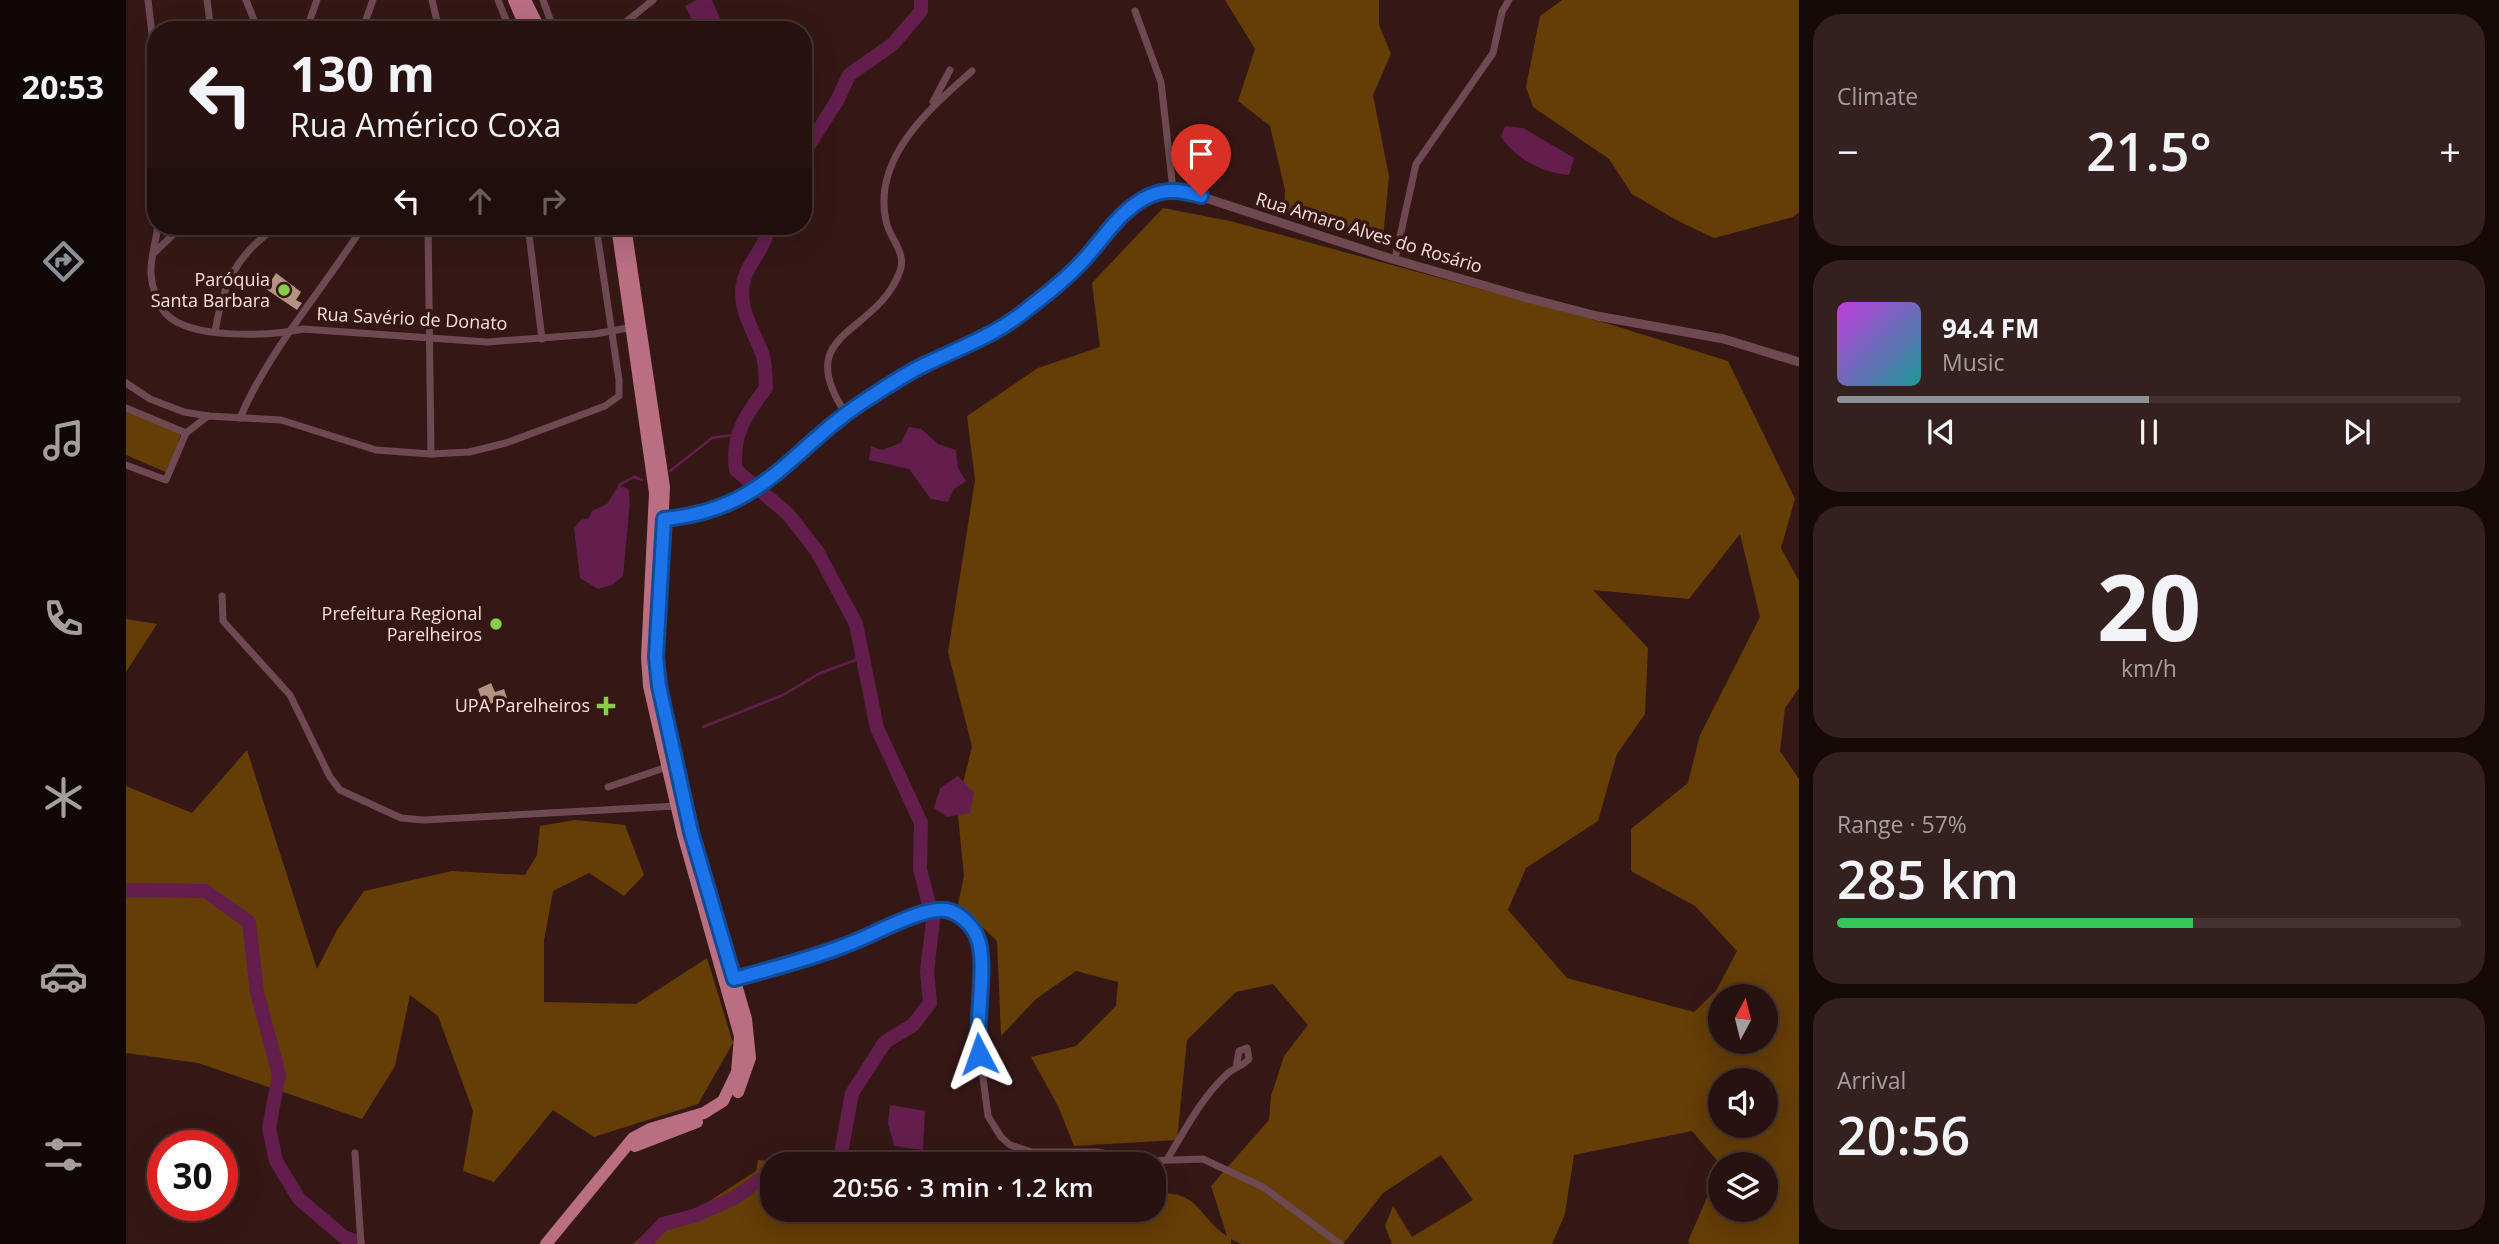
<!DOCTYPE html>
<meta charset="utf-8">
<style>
:root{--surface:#281210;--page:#34201e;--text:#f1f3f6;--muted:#a59e9f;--line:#443230;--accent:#8c9099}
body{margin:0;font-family:"Open Sans",sans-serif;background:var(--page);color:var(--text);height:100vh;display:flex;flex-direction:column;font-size:26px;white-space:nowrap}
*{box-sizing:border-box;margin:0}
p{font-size:23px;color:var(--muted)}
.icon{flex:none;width:38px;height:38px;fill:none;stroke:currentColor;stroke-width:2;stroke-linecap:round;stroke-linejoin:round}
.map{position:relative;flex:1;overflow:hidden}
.drawer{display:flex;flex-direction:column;gap:14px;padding:14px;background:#160a09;width:700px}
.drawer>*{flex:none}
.top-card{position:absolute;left:21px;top:21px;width:665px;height:214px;border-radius:28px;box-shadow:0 7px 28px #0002,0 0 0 2px var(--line);background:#281210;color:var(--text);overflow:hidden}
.needle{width:46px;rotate:7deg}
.tools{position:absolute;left:1582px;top:984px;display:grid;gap:14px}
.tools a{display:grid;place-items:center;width:70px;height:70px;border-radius:50%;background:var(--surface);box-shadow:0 7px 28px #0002,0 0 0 2px var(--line);font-size:35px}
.speed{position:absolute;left:21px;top:1130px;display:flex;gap:14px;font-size:35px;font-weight:700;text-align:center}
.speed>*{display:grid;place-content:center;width:91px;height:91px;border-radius:50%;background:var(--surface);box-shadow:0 7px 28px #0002,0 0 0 2px var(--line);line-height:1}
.speed .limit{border:10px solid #d22;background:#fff;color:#111}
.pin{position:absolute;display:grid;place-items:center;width:60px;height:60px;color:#fff;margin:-72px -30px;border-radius:50% 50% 50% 0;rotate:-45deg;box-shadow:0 0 7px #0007}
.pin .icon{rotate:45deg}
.me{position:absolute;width:77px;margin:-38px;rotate:356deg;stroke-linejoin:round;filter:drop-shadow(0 0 5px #0008)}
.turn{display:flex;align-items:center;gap:24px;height:147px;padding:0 28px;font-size:32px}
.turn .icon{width:91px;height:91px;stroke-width:2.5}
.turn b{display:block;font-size:49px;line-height:60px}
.lanes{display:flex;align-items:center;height:66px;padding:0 28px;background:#0003;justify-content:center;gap:35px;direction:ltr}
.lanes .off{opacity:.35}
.big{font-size:52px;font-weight:600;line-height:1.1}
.drawer .card{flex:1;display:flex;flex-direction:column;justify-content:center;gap:10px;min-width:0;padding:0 24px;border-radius:28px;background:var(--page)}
.drawer .dial{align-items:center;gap:0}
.dial b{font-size:91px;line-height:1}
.song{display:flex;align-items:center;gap:21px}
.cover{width:84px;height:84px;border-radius:10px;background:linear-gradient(135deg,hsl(290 70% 55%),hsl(180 70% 35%))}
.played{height:7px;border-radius:4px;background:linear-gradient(90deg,var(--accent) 50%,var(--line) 50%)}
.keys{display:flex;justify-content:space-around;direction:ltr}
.heat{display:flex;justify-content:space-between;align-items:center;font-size:38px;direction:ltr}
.charge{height:10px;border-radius:5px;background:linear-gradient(90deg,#34c759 57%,var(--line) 0)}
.trip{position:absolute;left:634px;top:1152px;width:406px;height:70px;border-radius:28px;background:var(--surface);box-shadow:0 7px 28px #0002,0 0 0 2px var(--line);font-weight:600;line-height:70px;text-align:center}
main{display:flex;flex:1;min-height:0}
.tab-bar{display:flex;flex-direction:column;width:126px;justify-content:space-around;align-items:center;background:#100706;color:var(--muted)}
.tab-bar .icon{width:49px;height:49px}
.tab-bar .active{color:var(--accent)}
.tab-bar b{font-size:32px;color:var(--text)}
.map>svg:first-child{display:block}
.green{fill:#643d07;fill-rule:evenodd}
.water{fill:#631e4e}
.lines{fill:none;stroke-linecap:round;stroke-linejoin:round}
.stream{stroke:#631e4e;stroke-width:2.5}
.river{stroke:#631e4e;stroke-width:14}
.building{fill:#b39282}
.minor{stroke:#6e4952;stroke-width:7}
.tertiary{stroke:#6e4952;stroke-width:9}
.primary{stroke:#b96e82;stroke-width:12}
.route-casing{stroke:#114b97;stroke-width:18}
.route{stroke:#1a73e8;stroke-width:12}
.poi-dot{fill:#88cf49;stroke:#351816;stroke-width:2.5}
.labels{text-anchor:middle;stroke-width:7;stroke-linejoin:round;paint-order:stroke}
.street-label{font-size:18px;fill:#f6e1df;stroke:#351816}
.poi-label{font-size:18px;fill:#f6e1df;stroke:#351816;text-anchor:end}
</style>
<main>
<nav class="tab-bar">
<b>20:53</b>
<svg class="icon active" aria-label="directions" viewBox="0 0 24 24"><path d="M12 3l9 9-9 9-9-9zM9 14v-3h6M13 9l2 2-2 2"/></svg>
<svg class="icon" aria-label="music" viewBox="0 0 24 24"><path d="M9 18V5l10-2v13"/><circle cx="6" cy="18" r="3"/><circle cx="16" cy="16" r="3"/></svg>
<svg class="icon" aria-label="phone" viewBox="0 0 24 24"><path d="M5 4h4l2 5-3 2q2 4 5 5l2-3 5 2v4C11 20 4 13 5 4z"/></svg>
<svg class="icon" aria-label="climate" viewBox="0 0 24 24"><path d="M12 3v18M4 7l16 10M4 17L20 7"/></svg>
<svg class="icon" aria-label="car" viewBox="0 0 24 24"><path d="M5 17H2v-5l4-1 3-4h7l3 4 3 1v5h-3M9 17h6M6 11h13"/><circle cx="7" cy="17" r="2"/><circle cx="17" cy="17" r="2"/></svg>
<svg class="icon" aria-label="filters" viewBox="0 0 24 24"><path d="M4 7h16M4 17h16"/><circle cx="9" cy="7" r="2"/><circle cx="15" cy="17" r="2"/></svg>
</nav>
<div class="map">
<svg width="1673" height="1244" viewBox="0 0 1673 1244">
<rect width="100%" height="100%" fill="#351816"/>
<g class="green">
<polygon points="1099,0 1253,0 1253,25 1265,54 1247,95 1263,176 1257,238 1158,211 1159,190 1144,126 1112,101 1129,49"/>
<polygon points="1436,0 1673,0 1673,212 1667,217 1588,238 1552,221 1506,194 1483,159 1407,107 1400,87 1414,16"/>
<path d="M1037 208 1104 221 1483 324 1602 361 1669 499 1655 548 1673 581V688L1659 708 1654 751 1673 779V1244H1564L1562 1241 1594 1168V1209H1640V1164H1594L1566 1131 1448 1155 1439 1214 1426 1244H1266L1259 1226 1267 1206 1286 1237 1347 1200 1315 1155 1257 1193 1217 1244H1115L1105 1239V1244H507L538 1217 560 1216 630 1171 632 1160 647 1161 648 1164H646V1209H1027V1193C1076 1191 1069 1214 1101 1236L1085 1186 1143 1120 1145 1096 1158 1056 1182 1025 1147 984 1110 992 1061 1040 1051 1140 948 1146 932 1106 905 1057 950 1046 990 1006 992 982 950 971 910 999 875 1036 871 941 832 904 838 876 831 806 846 747 822 652 849 480 841 416 912 368 974 347 966 283ZM1614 534 1634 617 1574 735 1562 783 1505 829V871L1569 906 1611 951 1590 991 1568 1012 1441 978 1382 910 1400 868 1472 821 1491 754 1519 714 1522 648 1467 590 1563 599ZM1594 996H1640V1041H1594ZM1594 1080H1640V1125H1594Z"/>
<polygon points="0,411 55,434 42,473 0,455"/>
<polygon points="0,619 31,624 0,672"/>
<polygon points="121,750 191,969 211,930 238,891 326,871 399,875 411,855 414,826 449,820 499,825 518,875 498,896 463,873 427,891 418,940 418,1002 510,1004 581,958 607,1043 572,1104 468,1137 427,1110 368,1182 337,1171 347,1111 312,1016 284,995 269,1066 236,1119 72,1063 0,1053 0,786 66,813"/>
</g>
<g class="water">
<polygon points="571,0 586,0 595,21 571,29 559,6"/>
<path d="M1379 126 1397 128 1448 158 1443 175C1416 172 1391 160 1375 137Z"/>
<polygon points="783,427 795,429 812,444 830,450 832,468 840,481 828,489 822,502 805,499 783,469 743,460 745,446 756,450 775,443"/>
<polygon points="493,485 502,489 504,500 497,576 486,585 472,589 454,578 448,528 455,520 463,518 466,511 481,504"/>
<polygon points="832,776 848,793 844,813 821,817 808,808 814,788"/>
<polygon points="764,1105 799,1111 797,1150 768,1146 762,1123"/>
</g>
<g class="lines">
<g class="stream">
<polyline points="544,471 586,438 612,434"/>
<polyline points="493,485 508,477 516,480"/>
<polyline points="577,727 657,695 694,673 738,657"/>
</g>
<g class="river">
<polyline points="677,154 711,101 723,75 767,44 795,11 795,0"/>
<path d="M642 226C640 250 620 263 617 284 612 311 629 332 637 356 640 366 639 378 640 388 620 414 605 436 610 470L662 514 691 551 730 624 751 728 795 823 794 869 807 921 801 971 804 1003 787 1025 759 1042 726 1093 713 1164"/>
<polyline points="0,890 79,891 123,922 131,992 153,1075 143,1128 150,1161 173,1199 218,1237 232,1242"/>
<polyline points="518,1244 537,1224 568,1216 608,1198 635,1179 646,1177"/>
</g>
</g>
<g class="building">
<polygon points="150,273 175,292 170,300 176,303 171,310 140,289"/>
<polygon points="365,683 369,692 378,689 381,698 358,706 352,689"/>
</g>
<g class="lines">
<g class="minor">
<polyline points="22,0 30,68"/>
<polyline points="81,0 85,30"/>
<polyline points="120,0 132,30"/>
<polyline points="306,0 313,30"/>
<polyline points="372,0 384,30"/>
<polyline points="417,0 428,30"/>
<polyline points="1009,11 1035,82 1047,190"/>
<polyline points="180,30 191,0"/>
<polyline points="236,30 247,0"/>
<polyline points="490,30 527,0"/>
<polyline points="807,102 824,70"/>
<path d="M32 226C30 241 24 259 25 274 26 287 31 304 40 314 65 340 144 336 177 329L361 342 468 334 508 327"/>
<polyline points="302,226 305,454"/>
<polyline points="402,226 416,339"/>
<polyline points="29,252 56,226"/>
<polyline points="1269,259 1290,164 1367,53 1376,12 1383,0"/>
<path d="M89 332C97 284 110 254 152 226"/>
<polyline points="0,383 24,399 58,412 82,416 155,420 250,450 305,454 343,452 380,443 479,406 493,396 493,380 470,226"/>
<polyline points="0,408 60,433"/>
<path d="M720 414C664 330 751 336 774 271 781 252 763 238 760 221 746 158 804 108 846 71"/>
<path d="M114 418C144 348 197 290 237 226"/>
<polyline points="0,465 40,480 60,433 82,416"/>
<polyline points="96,596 97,621 164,695 204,777 214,790 275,818 298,820 550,806"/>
<polyline points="482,787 541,767"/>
<polyline points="606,980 719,946 800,913 821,910 832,914 851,936 855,950 851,1033 862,1116 875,1137 884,1145 906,1152 971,1152 1018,1161 1077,1159 1137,1187 1214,1244"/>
<polyline points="229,1153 235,1244"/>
<path d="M1042 1158C1059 1130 1076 1097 1100 1075 1107 1068 1117 1066 1123 1059L1121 1048 1113 1051 1110 1068"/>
</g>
<path class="tertiary" d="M531 520C634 517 669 443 746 396 763 386 779 374 796 366 827 350 859 341 887 321 909 305 932 286 951 266 984 233 1008 182 1064 193L1263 258 1398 297 1471 316 1598 339 1673 362"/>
<g class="primary">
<polyline points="388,0 401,30"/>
<polyline points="399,0 414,30"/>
<polyline points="499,226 538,487 533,595"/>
<polyline points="531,641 533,686 546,751"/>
<polyline points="563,823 620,1019 624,1058 612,1092"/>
<polyline points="509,1146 571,1122"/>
<polyline points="420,1244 507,1138 524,1129 578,1113 597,1101 611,1072 614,1036 557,834 523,686 521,657 529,493 491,226"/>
</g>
</g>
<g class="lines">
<defs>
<path id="route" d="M853 1054C849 1022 862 961 851 937 847 926 833 912 820 910 794 907 746 936 720 945 684 959 645 969 608 979L565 832 533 686 530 657 538 519C641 510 665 447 743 398 760 387 779 374 798 365 835 347 871 335 904 307 925 291 946 274 963 254 981 233 994 212 1019 198 1038 188 1055 190 1075 196"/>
</defs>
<use href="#route" class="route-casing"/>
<use href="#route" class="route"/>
</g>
<g class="poi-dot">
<circle cx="158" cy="290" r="7"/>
<circle cx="370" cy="624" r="7"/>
<path d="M476.5 695.5h7v7h7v7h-7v7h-7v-7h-7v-7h7z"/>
</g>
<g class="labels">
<g class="street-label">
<text transform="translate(1243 233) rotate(17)" y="6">Rua Amaro Alves do Rosário</text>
<text transform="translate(286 319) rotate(3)" y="6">Rua Savério de Donato</text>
</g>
<g class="poi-label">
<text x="144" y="286">Paróquia<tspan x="144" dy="21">Santa Barbara</tspan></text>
<text x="356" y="620">Prefeitura Regional<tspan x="356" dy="21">Parelheiros</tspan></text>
<text x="464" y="712">UPA Parelheiros</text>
</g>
</g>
</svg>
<div class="tools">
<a><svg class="needle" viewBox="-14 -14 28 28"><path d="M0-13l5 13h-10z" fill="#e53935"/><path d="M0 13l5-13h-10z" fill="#a59e9f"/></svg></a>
<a><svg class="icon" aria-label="sound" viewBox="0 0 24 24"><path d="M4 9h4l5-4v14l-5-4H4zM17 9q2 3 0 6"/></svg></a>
<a><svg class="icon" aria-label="layers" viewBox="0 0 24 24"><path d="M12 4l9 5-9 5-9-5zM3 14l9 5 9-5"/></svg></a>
</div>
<div class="speed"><div class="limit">30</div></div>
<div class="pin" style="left:1075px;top:196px;background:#d93025"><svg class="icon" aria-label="arrive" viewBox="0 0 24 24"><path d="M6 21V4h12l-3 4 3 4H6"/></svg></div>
<svg class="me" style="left:853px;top:1054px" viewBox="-20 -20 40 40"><path d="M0-17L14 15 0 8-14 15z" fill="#1a73e8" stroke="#fff" stroke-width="4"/></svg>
<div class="trip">20:56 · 3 min · 1.2 km</div>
<div class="top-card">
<div class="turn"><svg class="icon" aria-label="left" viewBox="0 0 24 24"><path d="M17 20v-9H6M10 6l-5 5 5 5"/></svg><div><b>130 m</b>Rua Américo Coxa</div></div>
<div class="lanes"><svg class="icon" aria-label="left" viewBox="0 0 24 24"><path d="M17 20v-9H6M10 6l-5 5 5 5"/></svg><svg class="icon off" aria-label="ahead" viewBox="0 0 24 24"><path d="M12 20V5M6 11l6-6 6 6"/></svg><svg class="icon off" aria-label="right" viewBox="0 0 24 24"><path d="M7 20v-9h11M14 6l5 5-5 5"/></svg></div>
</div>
</div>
<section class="drawer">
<div class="card"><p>Climate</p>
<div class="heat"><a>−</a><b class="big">21.5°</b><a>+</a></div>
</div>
<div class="card">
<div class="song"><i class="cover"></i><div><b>94.4 FM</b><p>Music</p></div></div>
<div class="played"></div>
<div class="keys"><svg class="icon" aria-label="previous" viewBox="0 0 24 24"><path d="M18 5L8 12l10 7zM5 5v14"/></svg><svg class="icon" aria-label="pause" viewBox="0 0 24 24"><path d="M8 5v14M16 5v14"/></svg><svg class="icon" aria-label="next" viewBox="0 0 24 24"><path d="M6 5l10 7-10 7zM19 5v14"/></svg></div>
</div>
<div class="card dial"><b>20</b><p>km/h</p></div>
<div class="card"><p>Range · 57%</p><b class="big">285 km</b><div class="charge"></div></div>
<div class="card"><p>Arrival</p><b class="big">20:56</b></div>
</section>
</main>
